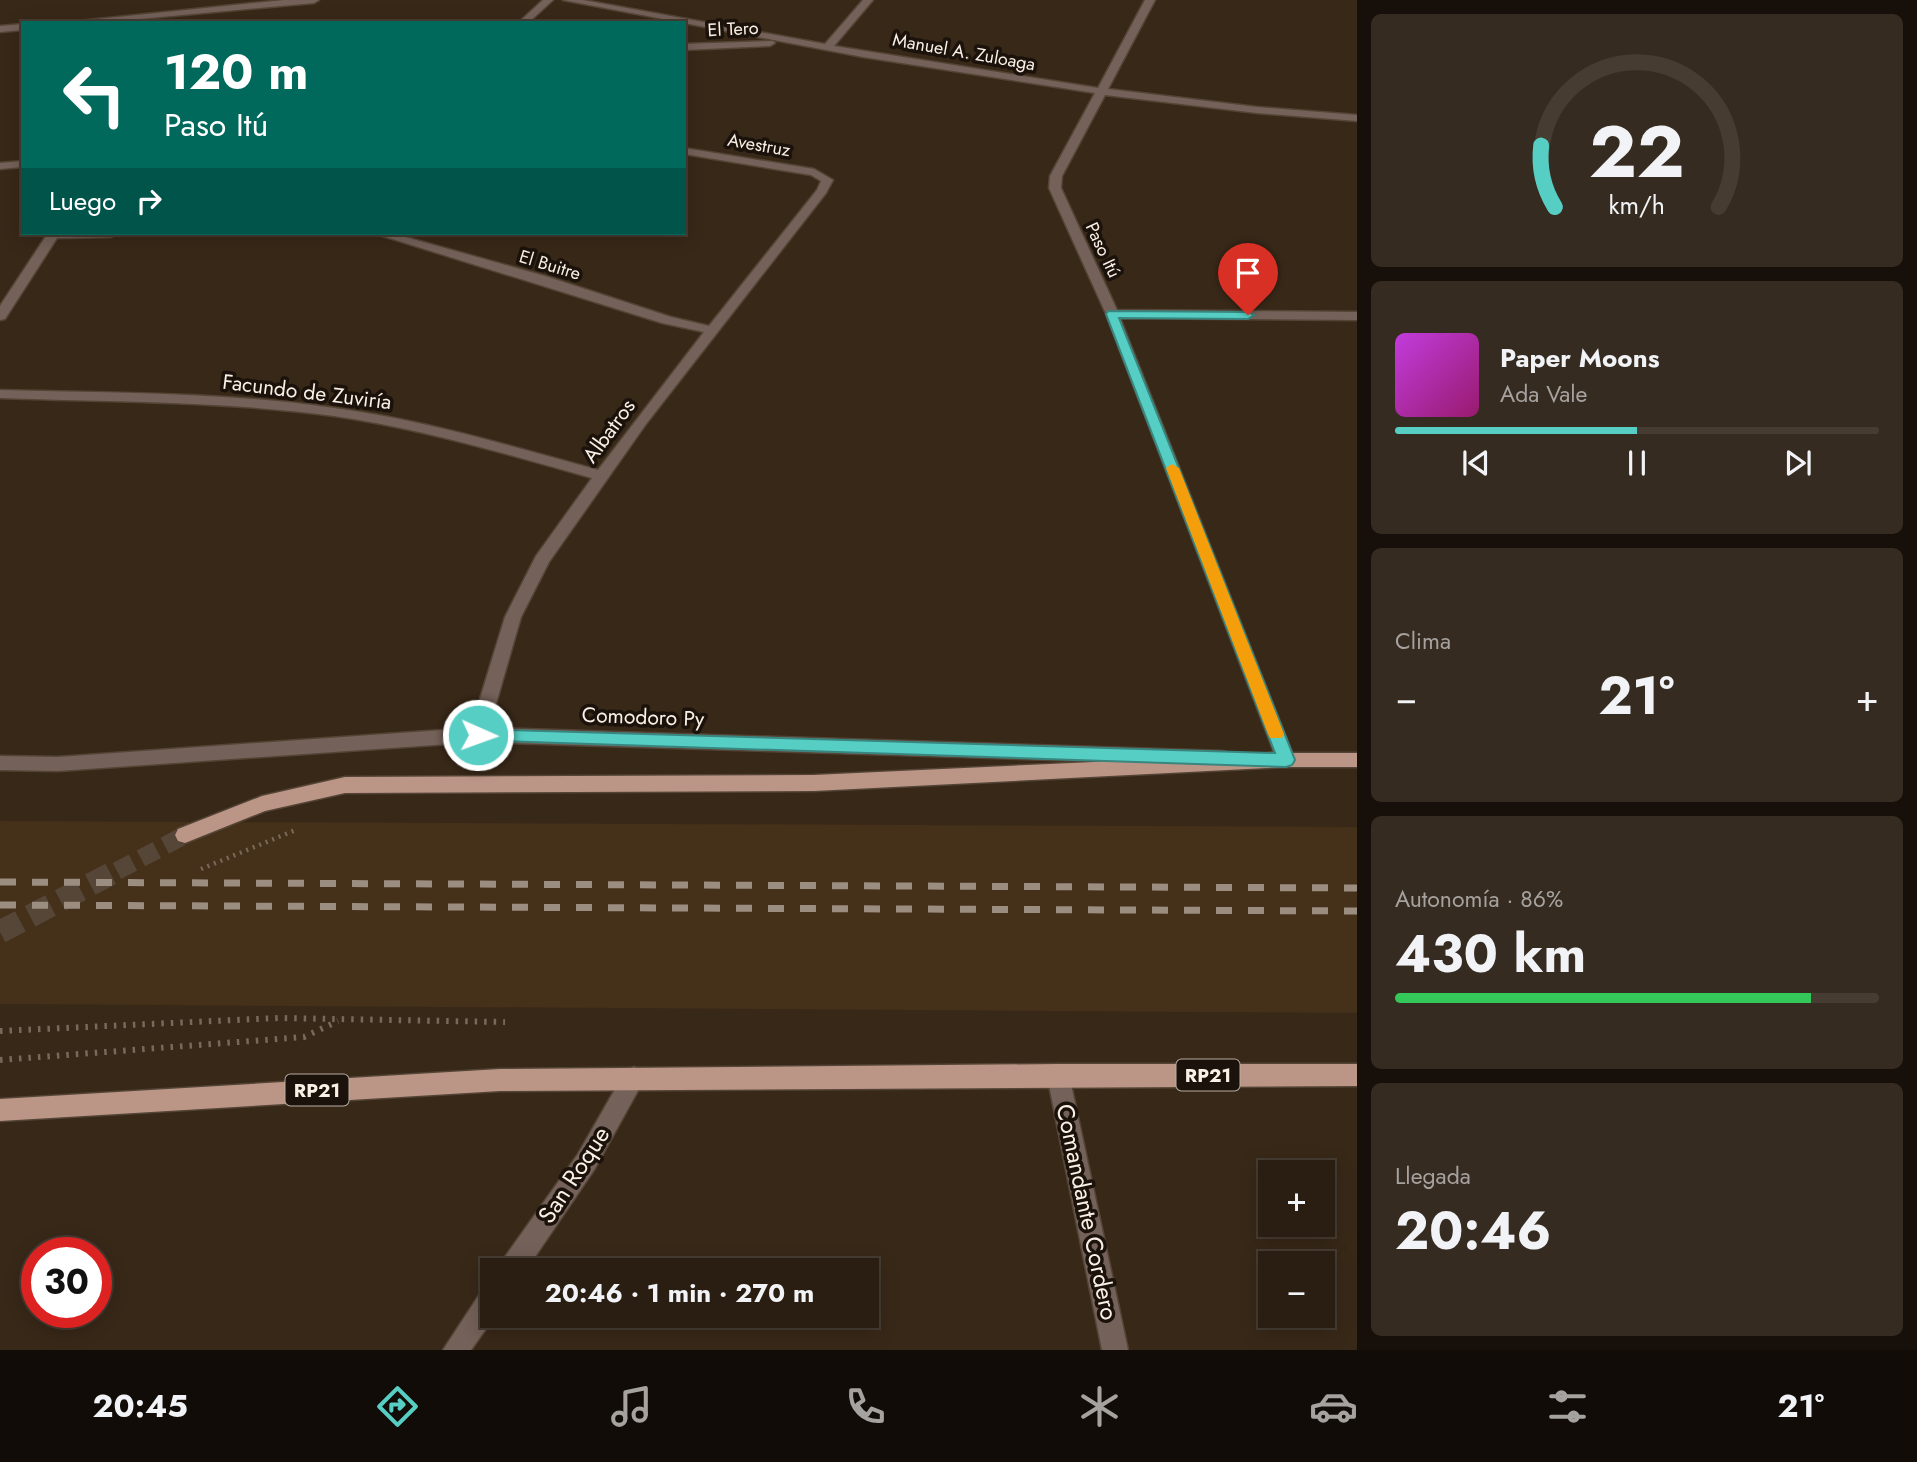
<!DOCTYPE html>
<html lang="es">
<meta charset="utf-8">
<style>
:root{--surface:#2a1e12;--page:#362b20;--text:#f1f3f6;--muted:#a5a29f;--line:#463c32;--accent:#56cec4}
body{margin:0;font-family:Jost,sans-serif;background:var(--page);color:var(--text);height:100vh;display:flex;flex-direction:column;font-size:26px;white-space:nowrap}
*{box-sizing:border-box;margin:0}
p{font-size:23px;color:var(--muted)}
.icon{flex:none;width:38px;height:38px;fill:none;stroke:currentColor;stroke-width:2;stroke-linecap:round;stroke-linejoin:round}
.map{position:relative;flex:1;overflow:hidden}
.details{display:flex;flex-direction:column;gap:14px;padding:14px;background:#17100a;width:560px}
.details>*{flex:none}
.guide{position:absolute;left:21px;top:21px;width:665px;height:214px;border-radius:0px;box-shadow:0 4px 18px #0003,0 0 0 2px var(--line);background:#00695c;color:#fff;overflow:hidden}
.controls{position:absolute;left:1258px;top:1160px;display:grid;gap:14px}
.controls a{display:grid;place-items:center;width:77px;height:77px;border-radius:0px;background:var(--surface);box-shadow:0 4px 18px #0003,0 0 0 2px var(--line);font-size:35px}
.speed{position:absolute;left:21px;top:1237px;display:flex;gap:14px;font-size:35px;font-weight:700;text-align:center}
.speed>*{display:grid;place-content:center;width:91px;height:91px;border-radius:50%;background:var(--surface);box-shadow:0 4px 18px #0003,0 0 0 2px var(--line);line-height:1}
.speed .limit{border:10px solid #d22;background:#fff;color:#111}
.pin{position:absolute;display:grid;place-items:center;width:60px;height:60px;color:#fff;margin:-72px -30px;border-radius:50% 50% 50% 0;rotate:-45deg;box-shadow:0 0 7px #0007}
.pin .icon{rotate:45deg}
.me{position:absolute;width:77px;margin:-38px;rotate:92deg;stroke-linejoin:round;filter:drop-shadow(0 0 5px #0008)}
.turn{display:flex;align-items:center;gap:24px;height:147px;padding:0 28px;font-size:32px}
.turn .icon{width:91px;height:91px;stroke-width:2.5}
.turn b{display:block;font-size:49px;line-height:60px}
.then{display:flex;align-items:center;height:66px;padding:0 28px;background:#0003;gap:14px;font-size:26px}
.big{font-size:52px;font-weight:700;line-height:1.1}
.details .tile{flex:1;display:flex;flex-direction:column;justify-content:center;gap:10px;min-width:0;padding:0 24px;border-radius:10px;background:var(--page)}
.details .dial{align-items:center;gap:0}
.dial svg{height:182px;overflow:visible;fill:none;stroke:var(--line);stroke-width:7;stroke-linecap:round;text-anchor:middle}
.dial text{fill:var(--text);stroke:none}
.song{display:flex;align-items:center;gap:21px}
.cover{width:84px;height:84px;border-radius:10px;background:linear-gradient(135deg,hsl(290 70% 55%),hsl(320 70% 35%))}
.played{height:7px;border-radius:4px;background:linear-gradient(90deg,var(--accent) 50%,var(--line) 50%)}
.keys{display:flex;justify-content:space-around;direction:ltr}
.heat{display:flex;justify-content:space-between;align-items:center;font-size:38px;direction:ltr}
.charge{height:10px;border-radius:5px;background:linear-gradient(90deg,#34c759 86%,var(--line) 0)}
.trip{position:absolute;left:480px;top:1258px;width:399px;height:70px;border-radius:0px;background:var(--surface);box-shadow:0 4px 18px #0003,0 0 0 2px var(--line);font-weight:700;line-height:70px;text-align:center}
.tab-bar{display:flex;height:112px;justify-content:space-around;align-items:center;background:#110c07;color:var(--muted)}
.tab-bar .icon{width:49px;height:49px}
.tab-bar .selected{color:var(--accent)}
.tab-bar b{font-size:32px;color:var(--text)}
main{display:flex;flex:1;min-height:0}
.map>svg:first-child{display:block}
.built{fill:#45301a}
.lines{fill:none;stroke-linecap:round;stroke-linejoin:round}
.major-tunnel-far1{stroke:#554637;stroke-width:18;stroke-dasharray:18 9;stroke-linecap:butt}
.major-tunnel{stroke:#554637;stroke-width:23;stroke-dasharray:23 11;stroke-linecap:butt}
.minor-casing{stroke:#534435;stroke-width:3}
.major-casing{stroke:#534435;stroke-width:3}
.path-far1{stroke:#78695b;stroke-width:4.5;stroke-dasharray:2 5;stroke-linecap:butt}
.path{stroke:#78695b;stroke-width:6;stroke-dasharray:2.5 7;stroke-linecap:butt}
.minor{fill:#746159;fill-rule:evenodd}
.major{fill:#bb9585;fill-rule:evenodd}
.rail{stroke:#9b8d80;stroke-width:7;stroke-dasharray:16 16;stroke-linecap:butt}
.route{fill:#56cec4;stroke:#38867f;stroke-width:2}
.slow{fill:#f59e0b}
.labels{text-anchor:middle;stroke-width:7;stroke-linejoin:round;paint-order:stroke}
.far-street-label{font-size:18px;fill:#fbf0e6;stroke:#1a120b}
.shield{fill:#1a120b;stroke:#b8ada4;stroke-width:2}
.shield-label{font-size:19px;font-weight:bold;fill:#fbf0e6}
.street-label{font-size:21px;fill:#fbf0e6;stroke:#1a120b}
.near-street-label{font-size:24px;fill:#fbf0e6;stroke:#1a120b}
</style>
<main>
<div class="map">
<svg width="1357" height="1350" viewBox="0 0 1357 1350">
<rect width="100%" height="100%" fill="#382818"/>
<polygon class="built" points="0,821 1357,827 1357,1013 0,1004"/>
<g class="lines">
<polyline class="major-tunnel-far1" points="117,871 185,835"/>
<polyline class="major-tunnel" points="0,932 120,869"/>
<defs>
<g id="minor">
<polygon points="284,0 319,0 314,3 96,23 59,23"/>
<polygon points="543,0 553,0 528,23 518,23"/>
<polygon points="563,0 583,0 825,44 863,0 873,0 834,46 1098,88 1145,0 1155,0 1108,89 1257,107 1357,115 1357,121 1257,113 1105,95 1062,176 1061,188 1117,310 1357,312 1357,320 1120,318 1295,760 1293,765 1286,767 1264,764 1262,759 1264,754 1274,752 1106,314 1049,188 1050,176 1095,93 863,57"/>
<polygon points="23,24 23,30 0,32 0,26"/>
<polygon points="773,41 775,43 770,46 684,50 684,44"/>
<path d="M684 148 814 169 833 180 826 193 646 424 549 562 521 617 489 728 1222 751 1229 753 1231 758 1229 763 1222 765 478 742 58 771 0 770V756L58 757 471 728 505 617 536 556 592 478C507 454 422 429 334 416 224 401 111 402 0 398V390C111 393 224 392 334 408 424 420 511 446 598 470L704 332 662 323 373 233H391L545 276 671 317 709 326 817 190 821 181 811 175 684 154Z"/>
<polygon points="23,161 23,167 0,169 0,163"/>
<polygon points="48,233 117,233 111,237 57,238 5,319 0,320 0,306"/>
<polygon points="1058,1064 1066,1067 1069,1075 1128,1350 1102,1350 1047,1075 1050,1067"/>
<polygon points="634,1067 642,1070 645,1078 594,1170 526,1270 499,1270 502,1261 578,1154 626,1070"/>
<polygon points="492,1285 492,1316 495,1316 471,1350 443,1350 483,1289"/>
</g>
<g id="major">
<polygon points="1286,753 1357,753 1357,767 1286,767 814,791 345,793 265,811 185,843 178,841 175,835 178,829 262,796 345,777 814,775"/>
<polygon points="1058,1064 1357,1064 1357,1086 500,1091 0,1121 0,1099 500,1069"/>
</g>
</defs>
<use href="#minor" class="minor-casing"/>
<use href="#major" class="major-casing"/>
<polyline class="path-far1" points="201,869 298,829"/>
<g class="path">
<polyline points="0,1031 278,1018 505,1022"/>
<polyline points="0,1060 304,1037 338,1021"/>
</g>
<use href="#minor" class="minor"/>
<use href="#major" class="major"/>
<g class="rail">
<polyline points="0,882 1357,888"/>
<polyline points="0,905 1357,911"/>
</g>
</g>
<polygon class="route" points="1108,311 1248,312 1254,315 1248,319 1119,318 1295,760 1292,765 1286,767 472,740 469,735 472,731 478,729 1275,753 1106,314"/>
<polygon class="slow" points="1172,464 1179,468 1284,734 1282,738 1270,738 1268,734 1166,468"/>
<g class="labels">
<g class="far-street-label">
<text transform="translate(733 29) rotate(-3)" y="6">El Tero</text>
<text transform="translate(964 52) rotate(10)" y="6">Manuel A. Zuloaga</text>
<text transform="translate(759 145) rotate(10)" y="6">Avestruz</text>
<text transform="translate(1103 250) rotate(65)" y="6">Paso Itú</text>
<text transform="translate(550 265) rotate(17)" y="6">El Buitre</text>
</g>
<g class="shield">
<rect x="1176.5" y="1059.5" width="63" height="31" rx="5"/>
<rect x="285.5" y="1074.5" width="63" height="31" rx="5"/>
</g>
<g class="shield-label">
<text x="1208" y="1082">RP21</text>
<text x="317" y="1097">RP21</text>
</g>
<g class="street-label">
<text transform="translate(307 392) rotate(7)" y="7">Facundo de Zuviría</text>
<text transform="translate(609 431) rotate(-54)" y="7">Albatros</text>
<text transform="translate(643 717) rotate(2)" y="7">Comodoro Py</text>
</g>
<g class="near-street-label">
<text transform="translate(574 1175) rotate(-57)" y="8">San Roque</text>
<text transform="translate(1087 1212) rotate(78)" y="8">Comandante Cordero</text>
</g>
</g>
</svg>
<div class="controls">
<a>+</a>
<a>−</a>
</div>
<div class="speed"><div class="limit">30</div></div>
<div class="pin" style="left:1248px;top:315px;background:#d93025"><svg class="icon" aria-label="arrive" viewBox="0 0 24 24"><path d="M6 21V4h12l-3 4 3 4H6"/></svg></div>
<svg class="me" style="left:478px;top:735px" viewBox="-20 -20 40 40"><circle r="17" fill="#56cec4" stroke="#fff" stroke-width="3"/><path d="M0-11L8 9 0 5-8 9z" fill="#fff"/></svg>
<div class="trip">20:46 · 1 min · 270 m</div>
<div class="guide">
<div class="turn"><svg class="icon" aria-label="left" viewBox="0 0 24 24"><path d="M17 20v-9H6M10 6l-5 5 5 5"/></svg><div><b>120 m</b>Paso Itú</div></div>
<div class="then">Luego<svg class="icon" aria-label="right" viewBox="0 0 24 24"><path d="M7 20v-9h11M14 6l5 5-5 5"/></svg></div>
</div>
</div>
<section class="details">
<div class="tile dial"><svg viewBox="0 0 100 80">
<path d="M14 69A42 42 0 1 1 86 69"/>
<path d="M14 69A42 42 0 0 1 8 42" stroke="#56cec4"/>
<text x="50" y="56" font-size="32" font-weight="700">22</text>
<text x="50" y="72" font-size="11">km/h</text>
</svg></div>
<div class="tile">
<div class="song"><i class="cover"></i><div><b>Paper Moons</b><p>Ada Vale</p></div></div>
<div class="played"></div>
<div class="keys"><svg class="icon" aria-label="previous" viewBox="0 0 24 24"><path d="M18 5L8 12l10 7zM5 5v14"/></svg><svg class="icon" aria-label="pause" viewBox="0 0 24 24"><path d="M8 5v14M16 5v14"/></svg><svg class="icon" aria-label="next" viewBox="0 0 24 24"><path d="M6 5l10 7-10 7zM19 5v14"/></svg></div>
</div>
<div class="tile"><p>Clima</p>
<div class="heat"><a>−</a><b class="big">21°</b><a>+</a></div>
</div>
<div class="tile"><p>Autonomía · 86%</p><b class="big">430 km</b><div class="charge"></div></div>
<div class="tile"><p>Llegada</p><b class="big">20:46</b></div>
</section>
</main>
<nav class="tab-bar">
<b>20:45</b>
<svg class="icon selected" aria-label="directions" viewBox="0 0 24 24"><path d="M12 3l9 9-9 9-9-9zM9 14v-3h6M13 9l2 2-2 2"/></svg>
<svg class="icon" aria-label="music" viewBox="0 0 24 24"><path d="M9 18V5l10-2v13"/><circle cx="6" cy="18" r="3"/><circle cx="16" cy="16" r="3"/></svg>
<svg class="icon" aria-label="phone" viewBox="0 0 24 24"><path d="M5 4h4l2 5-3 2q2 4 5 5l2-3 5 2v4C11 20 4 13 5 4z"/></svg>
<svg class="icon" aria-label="climate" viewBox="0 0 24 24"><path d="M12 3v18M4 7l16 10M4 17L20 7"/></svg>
<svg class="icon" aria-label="car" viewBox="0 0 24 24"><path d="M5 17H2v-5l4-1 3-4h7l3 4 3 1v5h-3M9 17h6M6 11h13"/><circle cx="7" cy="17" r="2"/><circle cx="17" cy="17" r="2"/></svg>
<svg class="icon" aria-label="filters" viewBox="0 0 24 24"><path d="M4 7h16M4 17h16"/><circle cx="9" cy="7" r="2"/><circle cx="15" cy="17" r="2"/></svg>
<b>21°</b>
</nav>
